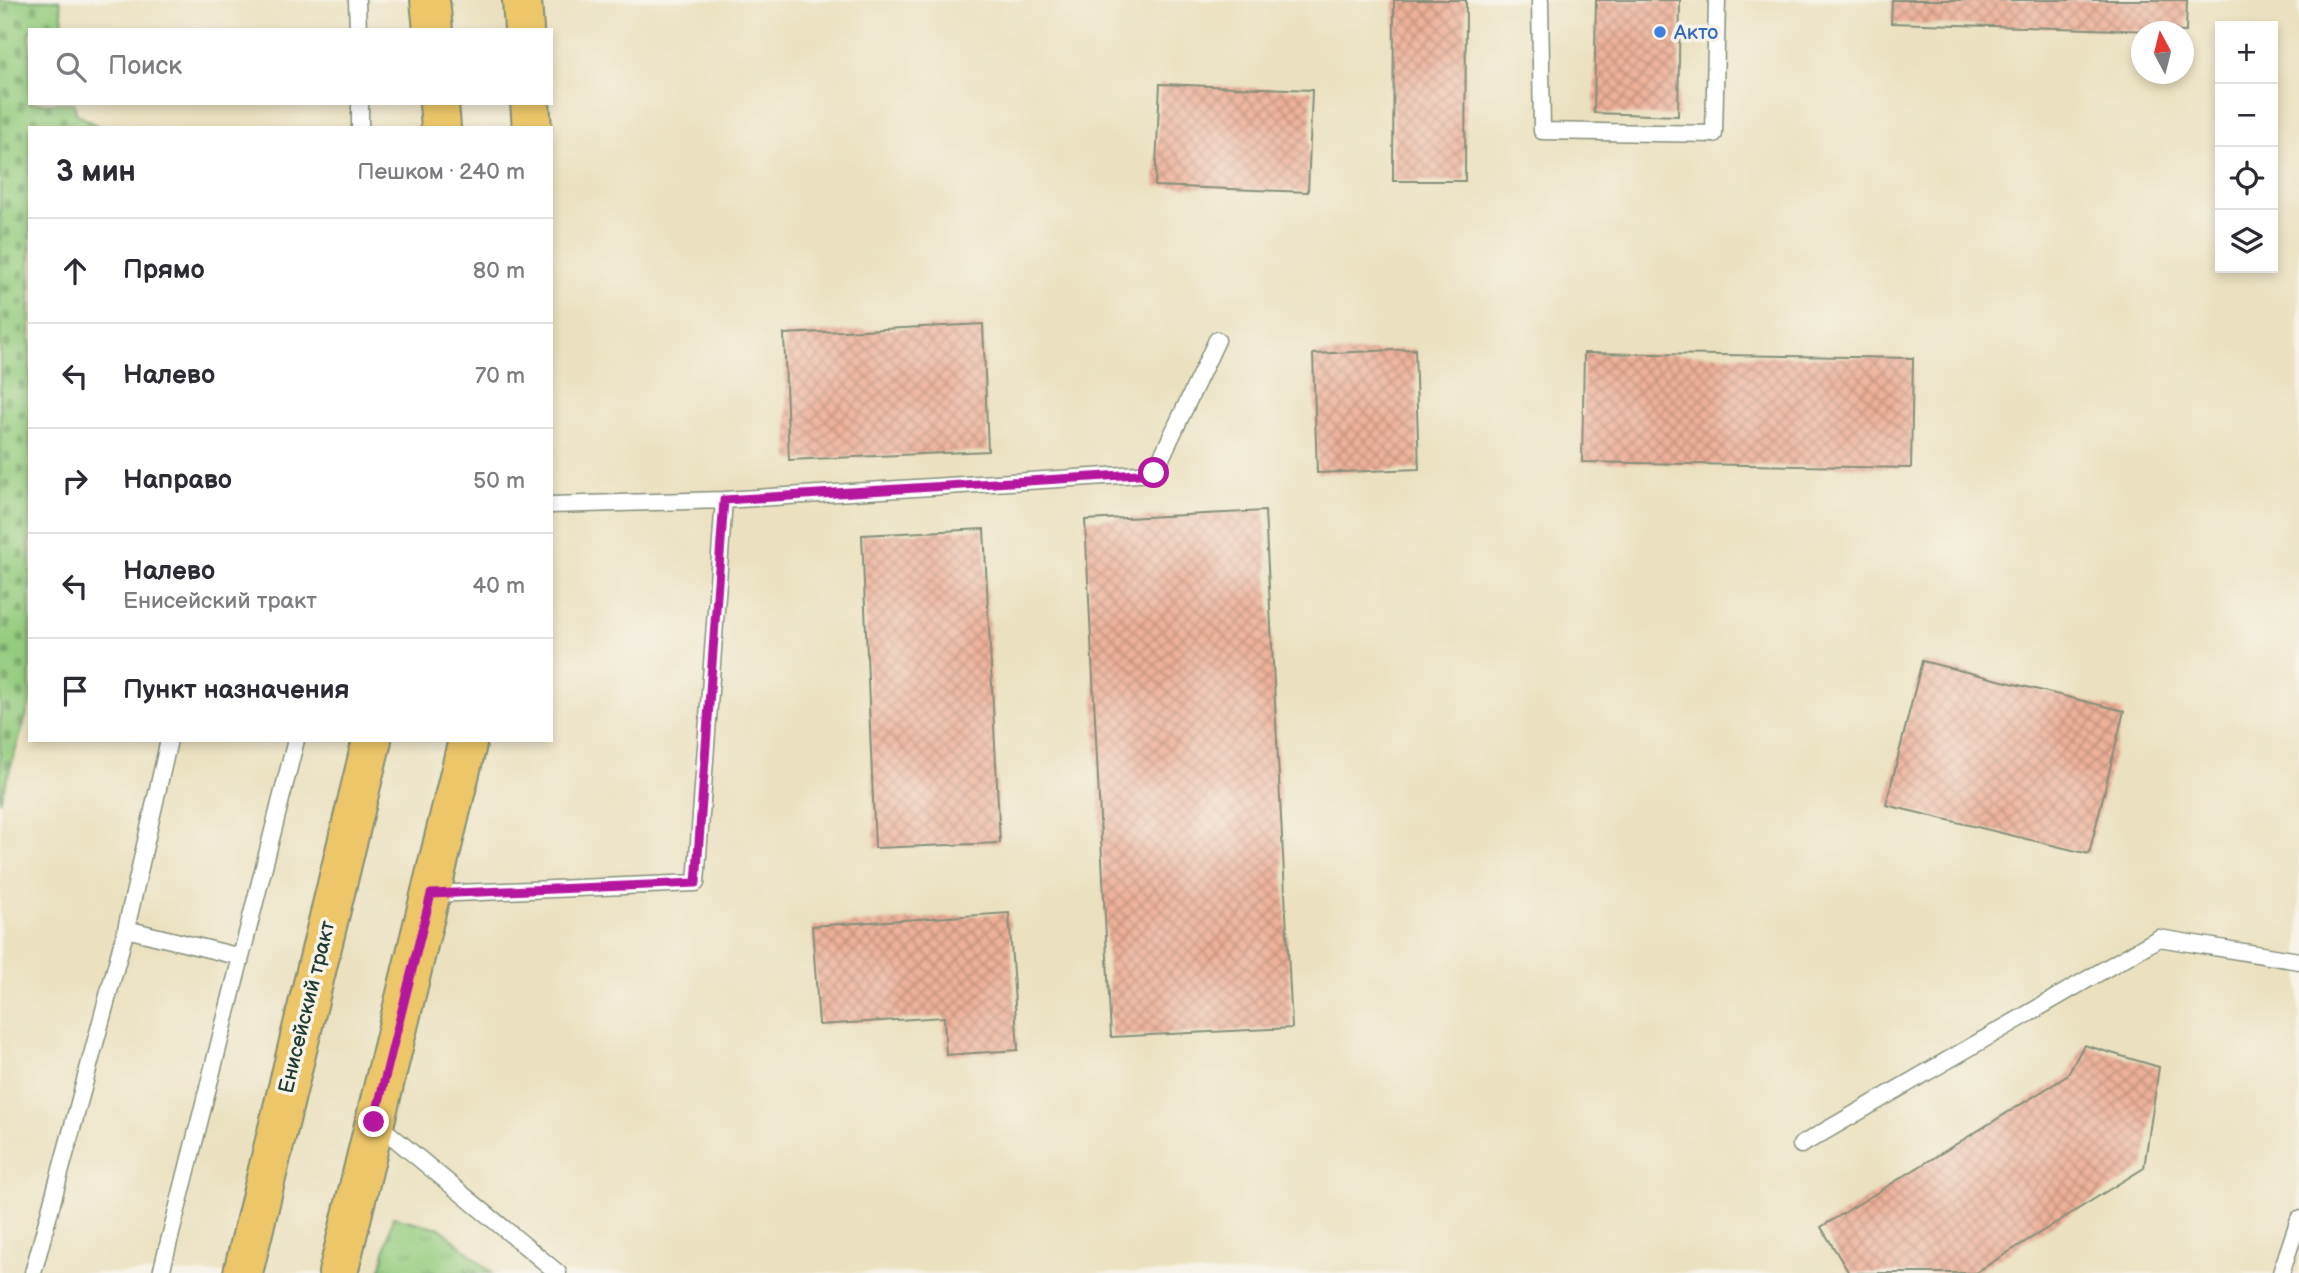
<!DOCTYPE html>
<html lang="ru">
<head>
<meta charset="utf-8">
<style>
	:root { --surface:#fff; --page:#f2f2f3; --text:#2b2b33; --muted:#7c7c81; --line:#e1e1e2 }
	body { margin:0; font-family:"Balsamiq Sans",sans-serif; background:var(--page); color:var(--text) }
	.controls { position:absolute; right:21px; top:21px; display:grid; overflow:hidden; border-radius:0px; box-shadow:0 4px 10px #0003 }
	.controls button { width:63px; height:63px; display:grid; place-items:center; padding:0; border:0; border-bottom:2px solid var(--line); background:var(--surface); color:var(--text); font:35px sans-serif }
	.compass { position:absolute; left:2131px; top:21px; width:63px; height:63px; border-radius:50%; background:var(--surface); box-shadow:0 4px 10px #0003; rotate:353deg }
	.stop { position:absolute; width:21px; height:21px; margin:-16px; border:5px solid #b5179e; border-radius:50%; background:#fff }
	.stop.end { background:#b5179e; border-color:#fff; box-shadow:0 2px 7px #0008 }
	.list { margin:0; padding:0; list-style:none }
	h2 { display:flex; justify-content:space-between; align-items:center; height:91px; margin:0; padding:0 28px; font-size:30px }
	h2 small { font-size:23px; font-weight:400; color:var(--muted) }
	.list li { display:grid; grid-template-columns:46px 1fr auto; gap:21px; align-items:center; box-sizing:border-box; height:105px; padding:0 28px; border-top:2px solid var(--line) }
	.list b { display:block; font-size:26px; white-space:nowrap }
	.list p { margin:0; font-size:23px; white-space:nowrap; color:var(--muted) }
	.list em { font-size:23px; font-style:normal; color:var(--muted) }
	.icon { flex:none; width:38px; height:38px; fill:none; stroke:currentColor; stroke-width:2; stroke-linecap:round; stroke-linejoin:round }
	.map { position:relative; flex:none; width:2299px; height:1273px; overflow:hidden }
	.search { position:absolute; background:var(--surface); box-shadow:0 4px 10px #0003; left:28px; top:28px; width:525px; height:77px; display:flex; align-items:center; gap:18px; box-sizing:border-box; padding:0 24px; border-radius:0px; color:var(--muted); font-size:26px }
	.panel { position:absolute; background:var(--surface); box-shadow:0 4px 10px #0003; left:28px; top:126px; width:525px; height:616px; border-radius:0px }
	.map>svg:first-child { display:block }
	.grass { fill:url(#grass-tufts); stroke:#5a845a; stroke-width:2 }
	.cemetery { fill:url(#cemetery-stones); stroke:#5a845a; stroke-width:2 }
	.building { fill:url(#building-cross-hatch) }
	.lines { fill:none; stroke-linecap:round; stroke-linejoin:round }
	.lane-casing { stroke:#858f7a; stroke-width:19 }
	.primary-casing { stroke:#858f7a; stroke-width:42 }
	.lane { stroke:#fff; stroke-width:16 }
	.primary { stroke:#ecc669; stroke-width:38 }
	.route { stroke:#b5179e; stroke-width:9 }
	.shop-dot { fill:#3f7fe0; stroke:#f7f3e8; stroke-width:2.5 }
	.labels { text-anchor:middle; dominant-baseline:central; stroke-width:7; stroke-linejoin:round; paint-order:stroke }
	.shop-label { font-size:21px; fill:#366cbe; stroke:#f7f3e8; text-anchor:start }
	.street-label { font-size:21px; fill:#1f3d34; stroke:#f7f3e8 }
</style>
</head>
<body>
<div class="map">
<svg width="2299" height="1273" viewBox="0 0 2299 1273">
	<defs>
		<pattern id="grass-tufts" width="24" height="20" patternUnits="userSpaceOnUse" patternTransform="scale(1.75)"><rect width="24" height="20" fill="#94cc7f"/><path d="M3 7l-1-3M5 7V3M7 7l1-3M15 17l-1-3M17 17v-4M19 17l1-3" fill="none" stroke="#78a769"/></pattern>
		<pattern id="cemetery-stones" width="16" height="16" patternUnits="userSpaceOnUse" patternTransform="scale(1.75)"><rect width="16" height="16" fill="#94cc7f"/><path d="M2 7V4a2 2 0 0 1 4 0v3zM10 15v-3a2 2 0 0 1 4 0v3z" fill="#78a769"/></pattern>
		<pattern id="building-cross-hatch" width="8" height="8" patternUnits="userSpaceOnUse" patternTransform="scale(1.75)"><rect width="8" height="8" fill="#eeb099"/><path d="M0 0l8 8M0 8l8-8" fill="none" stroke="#c0907e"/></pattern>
	</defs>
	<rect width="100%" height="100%" fill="#f7f3e8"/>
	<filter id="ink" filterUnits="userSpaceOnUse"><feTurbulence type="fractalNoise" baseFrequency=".0143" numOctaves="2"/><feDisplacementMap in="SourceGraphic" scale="14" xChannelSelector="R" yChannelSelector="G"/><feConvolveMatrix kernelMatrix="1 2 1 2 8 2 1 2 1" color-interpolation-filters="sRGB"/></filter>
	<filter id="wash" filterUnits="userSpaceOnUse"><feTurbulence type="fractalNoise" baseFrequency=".00686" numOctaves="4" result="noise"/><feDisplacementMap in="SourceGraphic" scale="28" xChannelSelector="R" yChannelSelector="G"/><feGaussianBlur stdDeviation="1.57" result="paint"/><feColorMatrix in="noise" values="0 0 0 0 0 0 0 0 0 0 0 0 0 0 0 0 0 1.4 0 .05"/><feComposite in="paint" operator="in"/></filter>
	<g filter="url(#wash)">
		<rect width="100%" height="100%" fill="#ebe1c0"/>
		<!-- grass -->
		<path class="grass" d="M 393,1217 L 440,1228 L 492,1273 L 380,1273 Z"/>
		<!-- cemetery -->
		<path class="cemetery" d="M 0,0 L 60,0 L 64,30 L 30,30 L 30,103 L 74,103 L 76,113 L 101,128 L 30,128 L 30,704 L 0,801 Z"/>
		<g id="blocks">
			<!-- building -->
			<path class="building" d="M 1394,0 L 1466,0 L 1465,181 L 1393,181 Z
				M 1596,0 L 1680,0 L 1678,116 L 1594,113 Z
				M 1892,0 L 2187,0 L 2186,32 L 1891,23 Z
				M 1160,84 L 1312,90 L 1308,192 L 1155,186 Z
				M 983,324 L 988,451 L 789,460 L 784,334 Z
				M 1415,349 L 1419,469 L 1317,473 L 1313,354 Z
				M 1584,353 L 1913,358 L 1911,468 L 1582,462 Z
				M 1265,511 L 1292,1028 L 1111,1037 L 1085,520 Z
				M 984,529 L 1000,843 L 875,848 L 862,535 Z
				M 1922,661 L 2124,711 L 2089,854 L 1886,805 Z
				M 1009,913 L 1018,1050 L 946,1055 L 944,1017 L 819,1025 L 812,926 Z
				M 2084,1045 L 2159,1067 L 2144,1168 L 1975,1273 L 1849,1273 L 1821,1227 L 2067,1076 Z"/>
		</g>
	</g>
	<g filter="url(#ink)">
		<use href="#blocks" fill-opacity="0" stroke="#858f7a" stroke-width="2"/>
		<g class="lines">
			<defs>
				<path id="lane" d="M 357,0 L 358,30
					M 1540,0 L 1542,131 L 1714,134 L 1717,0
					M 360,128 L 360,103
					M 724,500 L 1154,473 L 1217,340
					M 431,894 L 696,883 L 724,500 L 551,505
					M 126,929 L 241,957
					M 376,1123 L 558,1273
					M 1801,1145 L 2159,938 L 2299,961
					M 33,1273 L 126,929 L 169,740
					M 161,1273 L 296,740
					M 2281,1273 L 2299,1219"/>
				<path id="primary" d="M 430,0 L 433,30
					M 522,0 L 524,30
					M 439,103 L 441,128
					M 530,103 L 532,128
					M 243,1273 L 372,740
					M 338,1273 L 468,740"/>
			</defs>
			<!-- lane casing -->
			<use href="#lane" class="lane-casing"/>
			<!-- primary casing -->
			<use href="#primary" class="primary-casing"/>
			<!-- lane -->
			<use href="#lane" class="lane"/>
			<!-- primary -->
			<use href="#primary" class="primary"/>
		</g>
	</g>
	<g class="lines" filter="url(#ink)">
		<!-- route -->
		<path class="route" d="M 374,1122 L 431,894 L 696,883 L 724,500 L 1154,473"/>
	</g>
	<!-- markers -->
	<circle class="shop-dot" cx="1660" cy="32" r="7"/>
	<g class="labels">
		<!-- shop labels -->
		<g class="shop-label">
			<text x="1674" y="32">Акто</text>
		</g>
		<!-- street labels -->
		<g class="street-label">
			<text transform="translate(307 1007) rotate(-76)">Енисейский тракт</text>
		</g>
	</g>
</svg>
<div class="controls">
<button>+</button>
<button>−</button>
<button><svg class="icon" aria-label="locate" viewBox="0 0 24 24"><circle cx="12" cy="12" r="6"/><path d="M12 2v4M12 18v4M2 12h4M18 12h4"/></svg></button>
<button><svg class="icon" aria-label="layers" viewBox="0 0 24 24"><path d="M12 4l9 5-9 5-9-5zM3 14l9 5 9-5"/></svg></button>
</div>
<svg class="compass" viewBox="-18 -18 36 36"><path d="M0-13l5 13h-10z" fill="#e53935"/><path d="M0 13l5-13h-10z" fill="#7c7c81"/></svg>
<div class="stop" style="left:1154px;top:473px"></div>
<div class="stop end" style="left:374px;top:1122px"></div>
<div class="search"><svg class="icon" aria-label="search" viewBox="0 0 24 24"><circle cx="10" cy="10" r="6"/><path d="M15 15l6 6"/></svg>Поиск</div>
<section class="panel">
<h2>3 мин<small>Пешком · 240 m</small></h2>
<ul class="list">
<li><svg class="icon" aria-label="ahead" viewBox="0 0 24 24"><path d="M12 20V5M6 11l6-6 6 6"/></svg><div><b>Прямо</b></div><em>80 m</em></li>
<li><svg class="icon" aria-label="left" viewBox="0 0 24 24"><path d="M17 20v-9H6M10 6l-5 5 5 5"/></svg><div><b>Налево</b></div><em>70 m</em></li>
<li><svg class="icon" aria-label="right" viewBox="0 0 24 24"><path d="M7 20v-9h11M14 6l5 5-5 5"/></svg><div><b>Направо</b></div><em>50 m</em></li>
<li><svg class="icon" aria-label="left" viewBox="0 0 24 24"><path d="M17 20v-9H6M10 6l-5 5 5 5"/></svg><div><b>Налево</b><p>Енисейский тракт</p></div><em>40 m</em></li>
<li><svg class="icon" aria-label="arrive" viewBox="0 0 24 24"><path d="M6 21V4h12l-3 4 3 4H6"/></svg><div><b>Пункт назначения</b></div></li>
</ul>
</section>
</div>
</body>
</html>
